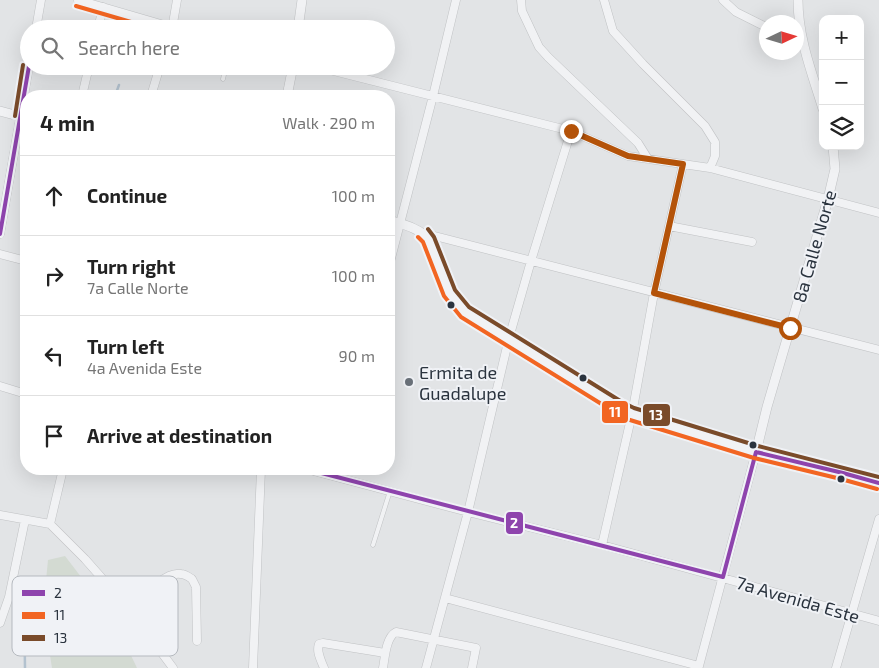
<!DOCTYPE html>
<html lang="en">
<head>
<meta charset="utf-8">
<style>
	:root { --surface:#fff; --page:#f6f6f6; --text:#222; --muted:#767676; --line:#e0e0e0 }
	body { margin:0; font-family:"Exo 2",sans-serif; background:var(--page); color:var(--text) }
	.controls { position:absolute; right:15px; top:15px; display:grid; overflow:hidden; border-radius:10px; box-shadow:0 5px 20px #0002 }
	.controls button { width:45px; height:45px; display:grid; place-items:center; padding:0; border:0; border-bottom:1px solid var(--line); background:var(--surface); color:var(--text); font:25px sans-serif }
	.compass { position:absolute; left:759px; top:15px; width:45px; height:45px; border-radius:50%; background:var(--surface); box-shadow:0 5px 20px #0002; rotate:86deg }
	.stop { position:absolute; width:15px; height:15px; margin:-11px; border:4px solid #b45309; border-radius:50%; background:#fff }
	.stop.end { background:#b45309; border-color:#fff; box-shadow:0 1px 5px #0008 }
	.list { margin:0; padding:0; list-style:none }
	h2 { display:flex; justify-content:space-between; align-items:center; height:65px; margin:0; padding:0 20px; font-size:21px }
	h2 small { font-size:16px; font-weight:400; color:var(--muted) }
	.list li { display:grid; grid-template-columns:32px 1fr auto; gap:15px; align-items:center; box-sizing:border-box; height:80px; padding:0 20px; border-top:1px solid var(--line) }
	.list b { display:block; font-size:19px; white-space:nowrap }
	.list p { margin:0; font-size:16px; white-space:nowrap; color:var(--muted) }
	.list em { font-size:16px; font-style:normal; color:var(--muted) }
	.icon { flex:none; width:28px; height:28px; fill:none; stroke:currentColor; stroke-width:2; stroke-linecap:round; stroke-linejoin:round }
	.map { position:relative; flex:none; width:879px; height:668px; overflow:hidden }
	.search { position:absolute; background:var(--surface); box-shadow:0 5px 20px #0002; left:20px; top:20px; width:375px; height:55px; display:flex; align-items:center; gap:12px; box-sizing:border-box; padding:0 18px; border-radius:28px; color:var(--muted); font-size:19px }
	.panel { position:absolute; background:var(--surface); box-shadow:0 5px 20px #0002; left:20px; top:90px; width:375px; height:385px; border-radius:20px }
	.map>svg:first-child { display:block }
	.green { fill:#d3dad2 }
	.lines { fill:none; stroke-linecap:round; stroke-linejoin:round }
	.stream { stroke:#b3c2cf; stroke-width:2.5 }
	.service-casing { stroke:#c0c2c4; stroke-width:5 }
	.minor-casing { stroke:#c0c2c4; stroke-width:9 }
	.tertiary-casing { stroke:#c0c2c4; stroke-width:10 }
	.service { stroke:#f1f2f4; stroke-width:4 }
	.minor { stroke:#f1f2f4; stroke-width:8 }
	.tertiary { stroke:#f1f2f4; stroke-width:9 }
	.bus-1-casing { stroke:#f0f2f6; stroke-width:8 }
	.bus-2-casing { stroke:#f0f2f6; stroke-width:8 }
	.bus-3-casing { stroke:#f0f2f6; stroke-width:8 }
	.bus-1 { stroke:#8e44ad; stroke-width:4 }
	.bus-2 { stroke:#f26522; stroke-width:4 }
	.bus-3 { stroke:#7a4b2a; stroke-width:4 }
	.route { stroke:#b45309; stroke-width:6 }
	.bus-dot { fill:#2a333e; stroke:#f0f2f6; stroke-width:2 }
	.poi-dot { fill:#6a7179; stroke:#f0f2f6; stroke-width:2 }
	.labels { text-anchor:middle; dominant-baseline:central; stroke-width:4; stroke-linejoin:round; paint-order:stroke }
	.street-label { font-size:18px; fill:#2a333e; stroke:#f0f2f6 }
	.poi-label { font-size:18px; fill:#2a333e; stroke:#f0f2f6; text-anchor:start }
	.key { fill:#f0f2f6; stroke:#b5b9bf; stroke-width:1 }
	.key-label { font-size:14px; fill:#2a333e }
	.line-badge { stroke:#f0f2f6; stroke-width:2 }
	.badge-label { font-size:14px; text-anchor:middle; font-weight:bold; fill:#fff }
</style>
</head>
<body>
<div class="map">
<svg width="879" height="668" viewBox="0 0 879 668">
	<rect width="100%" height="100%" fill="#e2e4e6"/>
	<!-- green -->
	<path class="green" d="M 65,556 L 114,620 L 137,668 L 52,668 L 43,611 L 48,560 Z"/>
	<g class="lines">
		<!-- stream -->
		<path class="stream" d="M 115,96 L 119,85
			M 24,598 L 25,668"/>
		<defs>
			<path id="service" d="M 223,79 L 226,66
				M 373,545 L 390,491"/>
			<path id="minor" d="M 78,0 L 178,29
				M 521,0 L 522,11 L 539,47 L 548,57 L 638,143 L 648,159
				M 604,0 L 613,31 L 643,64 L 705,126 L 715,142 L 715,156 L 710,168
				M 723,0 L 736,12 L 766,27
				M 36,29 L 41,0
				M 98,29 L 103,7
				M 172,29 L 177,0
				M 314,66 L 571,131 L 628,156 L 710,168 L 879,213
				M 82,96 L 89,66
				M 151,96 L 160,66
				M 669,226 L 752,242
				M 423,233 L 879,350
				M 0,234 L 29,66
				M 0,254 L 26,261
				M 389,266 L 433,96 L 456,0
				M 0,386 L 26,394
				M 306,469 L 468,512 L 602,545 L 879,621
				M 0,515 L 50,524 L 85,559 L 130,610 L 173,668
				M 50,524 L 63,469
				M 602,545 L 632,414 L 654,293 L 683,164
				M 445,598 L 699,666 L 756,452
				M 130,610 C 141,599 164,571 181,574 C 185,574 189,577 192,579 L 196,587 L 197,641
				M 0,623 L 9,597 L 25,520
				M 253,668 L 261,469
				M 324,668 C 321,660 316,652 319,644 L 323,643 L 385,653
				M 383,668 C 385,657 386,637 396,632 L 476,648 L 472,668
				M 426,668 L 468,512 L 509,338 L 531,261 L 571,131
				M 836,668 L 879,519"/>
			<path id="tertiary" d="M 798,0 C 798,38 812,73 823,109
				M 298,29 L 302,0
				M 287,96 L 293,66
				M 0,111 L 26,118
				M 389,220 C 401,224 420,228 428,239 L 450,293 L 465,312 L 619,408 L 632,414 L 756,452 L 843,473 L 879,483
				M 756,452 L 767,407 L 828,199 L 835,169 L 833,146"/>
		</defs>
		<!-- service casing -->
		<use href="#service" class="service-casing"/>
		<!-- minor casing -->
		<use href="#minor" class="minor-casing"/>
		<!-- tertiary casing -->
		<use href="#tertiary" class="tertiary-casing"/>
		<!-- service -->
		<use href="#service" class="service"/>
		<!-- minor -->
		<use href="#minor" class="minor"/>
		<!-- tertiary -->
		<use href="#tertiary" class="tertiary"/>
		<defs>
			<path id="bus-1" d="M 0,234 L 29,66
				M 756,452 L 843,473 L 879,483
				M 306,469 L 723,577
				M 723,577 L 756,452"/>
			<path id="bus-2" d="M 76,6 L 155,29
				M 418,237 L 423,242 L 444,296 L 461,317 L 616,413 L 630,420 L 754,458 L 841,479 L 877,489"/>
			<path id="bus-3" d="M 15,116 L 23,65
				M 428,229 L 434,237 L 455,290 L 469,307 L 622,402 L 634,408 L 758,446 L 879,477"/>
		</defs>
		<!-- bus-1 casing -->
		<use href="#bus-1" class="bus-1-casing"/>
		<!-- bus-2 casing -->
		<use href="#bus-2" class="bus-2-casing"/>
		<!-- bus-3 casing -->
		<use href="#bus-3" class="bus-3-casing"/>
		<!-- bus-1 -->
		<use href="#bus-1" class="bus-1"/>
		<!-- bus-2 -->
		<use href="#bus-2" class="bus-2"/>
		<!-- bus-3 -->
		<use href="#bus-3" class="bus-3"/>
	</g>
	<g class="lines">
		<!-- route -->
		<path class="route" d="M 571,131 L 628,156 L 683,164 L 654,293 L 790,328"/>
	</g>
	<!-- markers -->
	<g class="bus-dot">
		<circle cx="451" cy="305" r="4.5"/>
		<circle cx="583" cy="378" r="4.5"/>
		<circle cx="753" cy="445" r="4.5"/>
		<circle cx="841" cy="479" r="4.5"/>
	</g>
	<circle class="poi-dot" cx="409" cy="382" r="5"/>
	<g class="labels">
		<!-- street labels -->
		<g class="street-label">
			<text transform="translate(814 246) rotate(-74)">8a Calle Norte</text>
			<text transform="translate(798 599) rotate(16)">7a Avenida Este</text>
		</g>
		<!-- poi labels -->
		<g class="poi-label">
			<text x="419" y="372">Ermita de<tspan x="419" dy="21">Guadalupe</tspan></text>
		</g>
	</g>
	<!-- legend -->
	<rect x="12" y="576" width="166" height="80" rx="8" class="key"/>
	<rect x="22" y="590" width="23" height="6" fill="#8e44ad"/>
	<rect x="22" y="612" width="23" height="7" fill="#f26522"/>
	<rect x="22" y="635" width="23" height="6" fill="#7a4b2a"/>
	<g class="key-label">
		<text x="54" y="598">2</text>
		<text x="54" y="620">11</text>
		<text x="54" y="643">13</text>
	</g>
	<g class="line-badge">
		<rect x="601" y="400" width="28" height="24" rx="5" fill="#f26522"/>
		<rect x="642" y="403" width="29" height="24" rx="5" fill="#7a4b2a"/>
		<rect x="505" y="511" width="19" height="24" rx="5" fill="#8e44ad"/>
	</g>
	<g class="badge-label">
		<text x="615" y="417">11</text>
		<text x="656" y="420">13</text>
		<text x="514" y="528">2</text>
	</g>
</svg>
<div class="controls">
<button>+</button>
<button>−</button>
<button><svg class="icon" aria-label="layers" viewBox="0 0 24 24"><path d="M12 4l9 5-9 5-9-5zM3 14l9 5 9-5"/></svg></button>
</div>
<svg class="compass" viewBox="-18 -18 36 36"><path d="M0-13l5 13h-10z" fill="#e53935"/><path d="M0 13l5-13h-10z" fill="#767676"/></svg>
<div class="stop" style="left:790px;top:328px"></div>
<div class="stop end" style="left:571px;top:131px"></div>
<div class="search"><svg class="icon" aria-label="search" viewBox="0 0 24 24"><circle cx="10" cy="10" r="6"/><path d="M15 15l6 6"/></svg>Search here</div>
<section class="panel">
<h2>4 min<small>Walk · 290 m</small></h2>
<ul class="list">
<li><svg class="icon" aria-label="ahead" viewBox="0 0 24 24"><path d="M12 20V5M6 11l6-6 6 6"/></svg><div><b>Continue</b></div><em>100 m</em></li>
<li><svg class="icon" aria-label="right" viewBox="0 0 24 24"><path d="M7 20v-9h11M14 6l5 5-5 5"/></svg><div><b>Turn right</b><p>7a Calle Norte</p></div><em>100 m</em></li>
<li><svg class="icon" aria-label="left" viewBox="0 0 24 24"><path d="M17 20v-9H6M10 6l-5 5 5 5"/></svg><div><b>Turn left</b><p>4a Avenida Este</p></div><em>90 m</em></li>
<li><svg class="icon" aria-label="arrive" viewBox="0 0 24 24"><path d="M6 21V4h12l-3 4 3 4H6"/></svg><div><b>Arrive at destination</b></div></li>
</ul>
</section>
</div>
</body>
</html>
